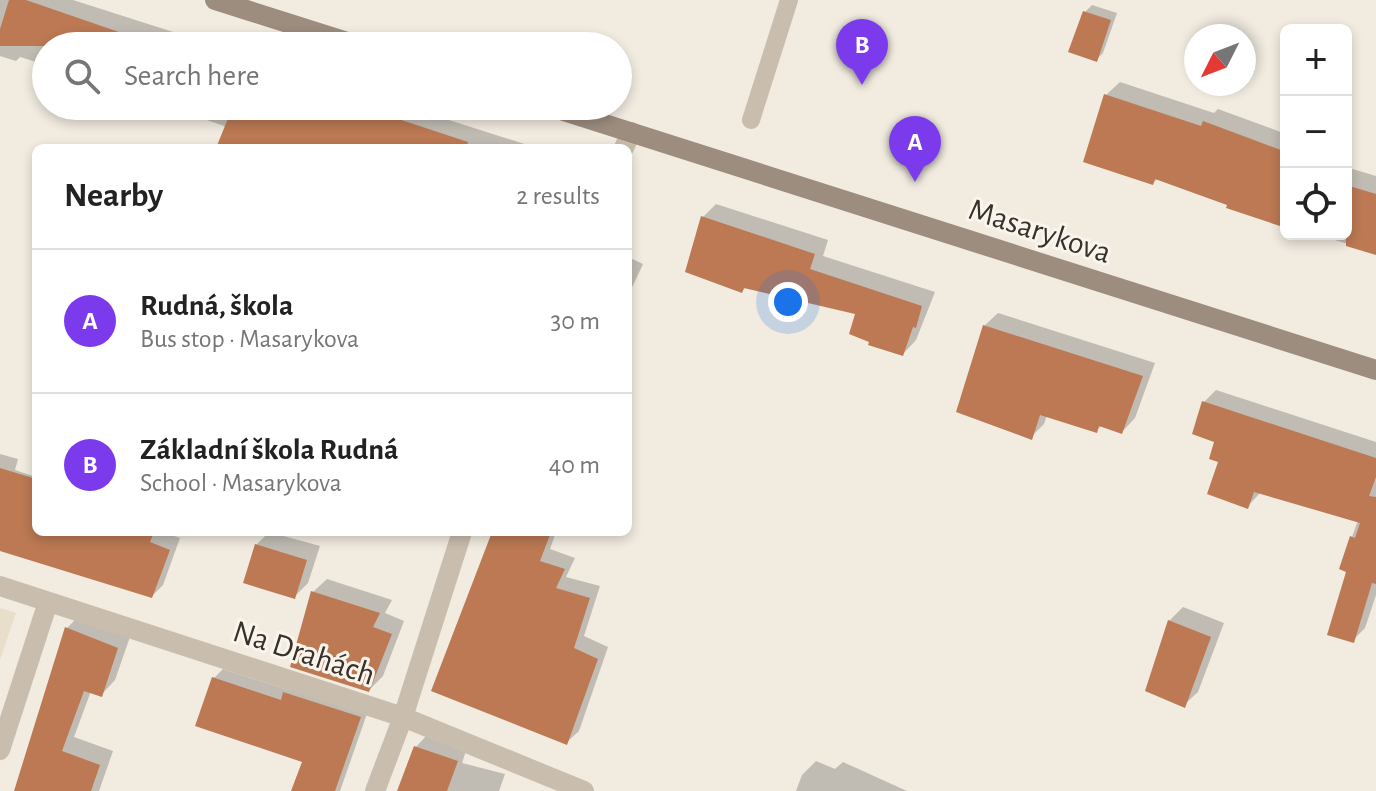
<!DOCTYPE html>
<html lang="en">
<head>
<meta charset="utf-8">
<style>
	:root { --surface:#fff; --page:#f2f2f2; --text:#222; --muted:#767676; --line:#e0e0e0; --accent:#7c3aed }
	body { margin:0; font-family:"Alegreya Sans",sans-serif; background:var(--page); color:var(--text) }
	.controls { position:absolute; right:24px; top:24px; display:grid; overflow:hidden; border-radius:12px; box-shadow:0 4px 12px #0003 }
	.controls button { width:72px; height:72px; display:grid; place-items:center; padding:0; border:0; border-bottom:2px solid var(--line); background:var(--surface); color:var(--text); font:40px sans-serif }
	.compass { position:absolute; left:1184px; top:24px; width:72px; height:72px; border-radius:50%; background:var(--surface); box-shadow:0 4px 12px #0003; rotate:228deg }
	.you { position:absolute; left:788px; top:302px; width:28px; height:28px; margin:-20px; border:6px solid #fff; border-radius:50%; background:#1a73e8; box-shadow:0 0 0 12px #1a73e833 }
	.badge { display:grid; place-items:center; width:52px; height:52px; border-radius:50%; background:var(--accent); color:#fff; font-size:26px; font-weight:700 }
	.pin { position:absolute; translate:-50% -66px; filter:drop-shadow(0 2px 4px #0008) }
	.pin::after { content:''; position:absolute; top:42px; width:28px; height:24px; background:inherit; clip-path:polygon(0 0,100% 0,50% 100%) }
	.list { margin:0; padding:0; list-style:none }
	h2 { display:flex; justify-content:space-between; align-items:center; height:104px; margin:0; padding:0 32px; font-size:34px }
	h2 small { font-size:26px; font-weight:400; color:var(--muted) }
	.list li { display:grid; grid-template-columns:52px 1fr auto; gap:24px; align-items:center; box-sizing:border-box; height:144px; padding:0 32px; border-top:2px solid var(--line) }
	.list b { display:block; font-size:30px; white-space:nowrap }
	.list p { margin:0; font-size:26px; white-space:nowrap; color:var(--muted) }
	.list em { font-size:26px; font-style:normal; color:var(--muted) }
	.icon { flex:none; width:44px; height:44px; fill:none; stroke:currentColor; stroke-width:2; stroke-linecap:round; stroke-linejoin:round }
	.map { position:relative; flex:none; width:1376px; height:791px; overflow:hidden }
	.search { position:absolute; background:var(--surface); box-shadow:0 4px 12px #0003; left:32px; top:32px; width:600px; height:88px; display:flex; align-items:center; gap:20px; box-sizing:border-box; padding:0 28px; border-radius:44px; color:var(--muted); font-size:30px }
	.panel { position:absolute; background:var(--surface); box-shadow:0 4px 12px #0003; left:32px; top:144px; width:600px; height:392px; border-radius:12px }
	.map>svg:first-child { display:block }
	.plaza { fill:#e8dec9 }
	.shadow { fill:#0003 }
	.building { fill:#bc7953 }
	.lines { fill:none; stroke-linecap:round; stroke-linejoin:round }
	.service { stroke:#c9bdad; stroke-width:18 }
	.minor { stroke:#c9bdad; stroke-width:20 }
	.secondary { stroke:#9c8d7e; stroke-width:20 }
	.labels { text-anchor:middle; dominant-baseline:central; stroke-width:6; stroke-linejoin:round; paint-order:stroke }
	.street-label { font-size:32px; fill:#38302b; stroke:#f9f5ed }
</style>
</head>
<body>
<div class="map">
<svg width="1376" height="791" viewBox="0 0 1376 791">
	<rect width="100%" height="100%" fill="#f1ebe0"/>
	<!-- plaza -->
	<path class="plaza" d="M 0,608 L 16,613 L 0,660 Z"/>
	<!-- shadow -->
	<path class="shadow" d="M 0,0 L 73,0 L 217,46 L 46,46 L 46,65 L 20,57 L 16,61 L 0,56 Z
		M 1092,5 L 1117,13 L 1103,53 L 1096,60 L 1085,12 Z
		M 1120,82 L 1214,113 L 1218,109 L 1286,134 L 1286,224 L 1158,178 L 1153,183 L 1106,95 Z
		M 166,106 L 405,106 L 537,148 L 219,148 L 227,127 Z
		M 1346,167 L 1376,176 L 1376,253 L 1316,234 L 1346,234 Z
		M 716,204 L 828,240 L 823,256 L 935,292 L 916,340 L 903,354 L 858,312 L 747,286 L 742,291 L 703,217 Z
		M 628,257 L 643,264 L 628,296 Z
		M 998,313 L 1155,363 L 1135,418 L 1122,432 L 1102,425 L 1096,431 L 1047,415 L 1044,424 L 1031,437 L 984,326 Z
		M 1216,390 L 1376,442 L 1376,595 L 1365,628 L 1353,640 L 1348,570 L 1341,568 L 1358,520 L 1261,492 L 1248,506 L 1221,460 L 1204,402 Z
		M 0,454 L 18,459 L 15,470 L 36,477 L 36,532 L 163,532 L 180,538 L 163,585 L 152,596 L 0,548 Z
		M 269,532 L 320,546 L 308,583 L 294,597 L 256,545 Z
		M 494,532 L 556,532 L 550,549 L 575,558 L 566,577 L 600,586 L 584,636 L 608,647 L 579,731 L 567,742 Z
		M 327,579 L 392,600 L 385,613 L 404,621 L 383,676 L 369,690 L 313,592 Z
		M 1183,607 L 1224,623 L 1198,692 L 1184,705 L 1169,621 Z
		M 80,615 L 131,634 L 115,680 L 102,694 L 91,691 L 74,737 L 113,751 L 99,791 L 16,791 L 67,628 Z
		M 223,669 L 288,690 L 295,684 L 369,708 L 340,791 L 293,791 L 305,761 L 214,678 Z
		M 426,736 L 466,751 L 462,763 L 505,774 L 499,791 L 399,791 L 416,747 Z
		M 816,761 L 835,769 L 843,762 L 907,791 L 796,791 L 802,775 Z"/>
	<!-- building -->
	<path class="building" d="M 9,0 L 26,0 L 145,41 L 144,46 L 0,46 L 0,29 Z
		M 1083,11 L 1111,20 L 1097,62 L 1068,52 Z
		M 1104,94 L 1201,126 L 1203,121 L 1286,152 L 1286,228 L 1226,208 L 1227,205 L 1155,179 L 1153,185 L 1083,162 Z
		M 233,106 L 359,106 L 468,142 L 467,148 L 216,148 Z
		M 1346,185 L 1376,194 L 1376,255 L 1346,246 Z
		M 701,216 L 815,254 L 810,269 L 922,306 L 916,328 L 913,327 L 903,356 L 868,345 L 869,342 L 849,334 L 855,314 L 744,288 L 742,293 L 685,272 Z
		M 983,325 L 1143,376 L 1122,434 L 1099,426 L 1097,433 L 1040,415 L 1032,440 L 956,412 Z
		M 1202,401 L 1376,458 L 1376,477 L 1369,496 L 1376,497 L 1376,584 L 1372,583 L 1354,643 L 1327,635 L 1346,572 L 1339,569 L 1350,536 L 1355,538 L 1360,523 L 1254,492 L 1248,509 L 1207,494 L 1218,462 L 1209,459 L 1214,442 L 1192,434 Z
		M 0,468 L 36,479 L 36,532 L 154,532 L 150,542 L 170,550 L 152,598 L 0,551 Z
		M 492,532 L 551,532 L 540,561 L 565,569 L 556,588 L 590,598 L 574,648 L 598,659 L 567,745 L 431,691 Z
		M 255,544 L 307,560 L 295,599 L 243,583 Z
		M 311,591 L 380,613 L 373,627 L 392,634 L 369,692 L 290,667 Z
		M 1168,620 L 1211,637 L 1185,708 L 1145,691 Z
		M 65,627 L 118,648 L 102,697 L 84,691 L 62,751 L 100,765 L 91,791 L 14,791 Z
		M 212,677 L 281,700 L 283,692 L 361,717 L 335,791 L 291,791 L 302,762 L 195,726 Z
		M 414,746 L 458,761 L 447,791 L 397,791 Z"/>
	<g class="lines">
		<!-- service -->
		<path class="service" d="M 751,120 L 789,0"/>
		<!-- minor -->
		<path class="minor" d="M 624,148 L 631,132
			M 0,586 L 403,717 L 584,791
			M 0,750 L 48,602
			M 375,791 L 403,717 L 462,532"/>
		<!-- secondary -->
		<path class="secondary" d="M 215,0 L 360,46
			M 548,106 L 1376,370"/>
	</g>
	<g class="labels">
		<!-- street labels -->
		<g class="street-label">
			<text transform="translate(1040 231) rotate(18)">Masarykova</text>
			<text transform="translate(304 653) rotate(18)">Na Drahách</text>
		</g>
	</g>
</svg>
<div class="controls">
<button>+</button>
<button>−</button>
<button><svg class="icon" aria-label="locate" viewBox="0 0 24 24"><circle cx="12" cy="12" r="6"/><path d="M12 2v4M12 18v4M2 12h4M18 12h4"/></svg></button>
</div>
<svg class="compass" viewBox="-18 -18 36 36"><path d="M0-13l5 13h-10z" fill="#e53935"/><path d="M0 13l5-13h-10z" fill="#767676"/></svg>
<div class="you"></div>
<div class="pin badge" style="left:915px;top:182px">A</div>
<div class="pin badge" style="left:862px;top:85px">B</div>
<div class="search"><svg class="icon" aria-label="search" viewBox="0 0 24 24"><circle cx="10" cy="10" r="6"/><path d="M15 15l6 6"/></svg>Search here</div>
<section class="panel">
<h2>Nearby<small>2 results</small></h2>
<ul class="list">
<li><span class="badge">A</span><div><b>Rudná, škola</b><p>Bus stop · Masarykova</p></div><em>30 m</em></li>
<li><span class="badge">B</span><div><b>Základní škola Rudná</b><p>School · Masarykova</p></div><em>40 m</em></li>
</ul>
</section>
</div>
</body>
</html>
